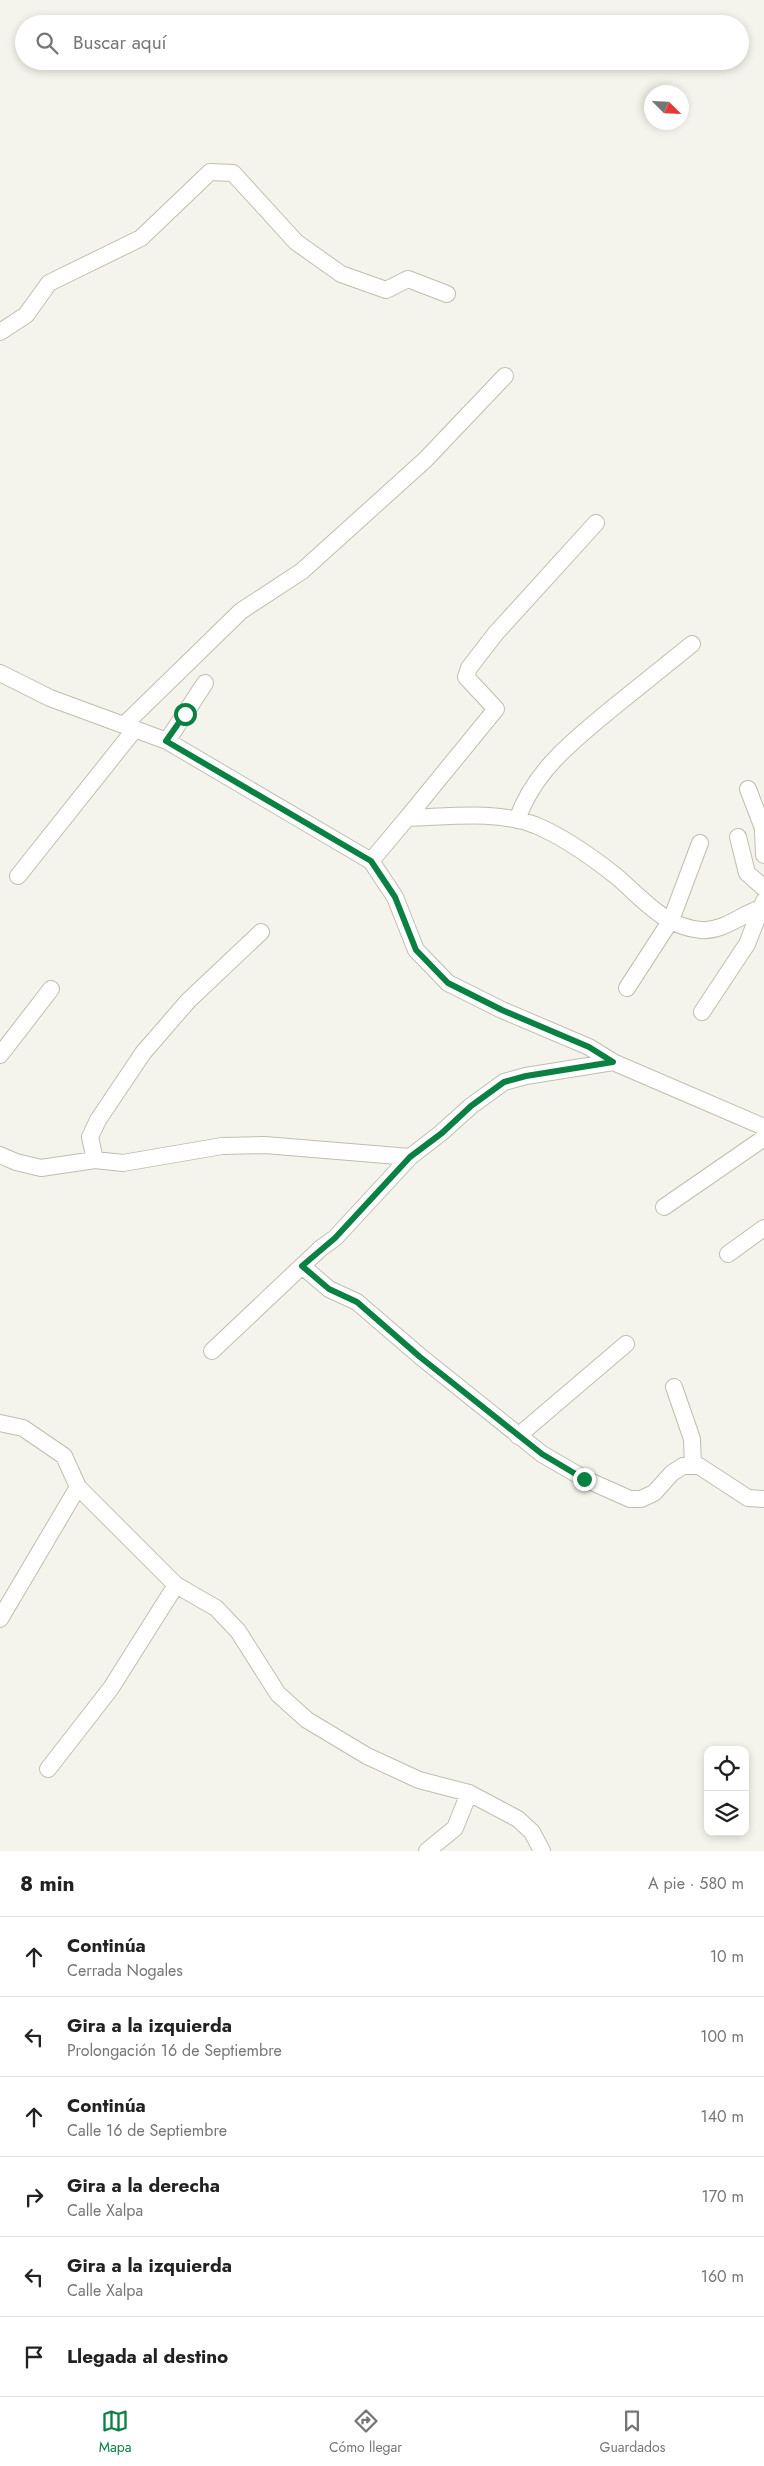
<!DOCTYPE html>
<html lang="es">
<head>
<meta charset="utf-8">
<style>
	:root { --surface:#fff; --page:#f2f2f2; --text:#222; --muted:#767676; --line:#e0e0e0; --accent:#0b8043 }
	body { margin:0; font-family:Jost,sans-serif; background:var(--page); color:var(--text) }
	.controls { position:absolute; right:15px; bottom:15px; display:grid; overflow:hidden; border-radius:10px; box-shadow:0 2px 8px #0003 }
	.controls button { width:45px; height:45px; display:grid; place-items:center; padding:0; border:0; border-bottom:1px solid var(--line); background:var(--surface); color:var(--text); font:25px sans-serif }
	.compass { position:absolute; left:644px; top:85px; width:45px; height:45px; border-radius:50%; background:var(--surface); box-shadow:0 2px 8px #0003; rotate:114deg }
	.stop { position:absolute; width:15px; height:15px; margin:-11px; border:4px solid #0b8043; border-radius:50%; background:#fff }
	.stop.end { background:#0b8043; border-color:#fff; box-shadow:0 1px 5px #0008 }
	.list { margin:0; padding:0; list-style:none }
	h2 { display:flex; justify-content:space-between; align-items:center; height:65px; margin:0; padding:0 20px; font-size:21px }
	h2 small { font-size:16px; font-weight:400; color:var(--muted) }
	.list li { display:grid; grid-template-columns:32px 1fr auto; gap:15px; align-items:center; box-sizing:border-box; height:80px; padding:0 20px; border-top:1px solid var(--line) }
	.list b { display:block; font-size:19px; white-space:nowrap }
	.list p { margin:0; font-size:16px; white-space:nowrap; color:var(--muted) }
	.list em { font-size:16px; font-style:normal; color:var(--muted) }
	.icon { flex:none; width:28px; height:28px; fill:none; stroke:currentColor; stroke-width:2; stroke-linecap:round; stroke-linejoin:round }
	.map { position:relative; flex:none; width:764px; height:1851px; overflow:hidden }
	.search { position:absolute; background:var(--surface); box-shadow:0 2px 8px #0003; left:15px; right:15px; top:15px; height:55px; display:flex; align-items:center; gap:12px; box-sizing:border-box; padding:0 18px; border-radius:28px; color:var(--muted); font-size:19px }
	.sheet { height:545px; background:var(--surface) }
	nav { display:flex; justify-content:space-around; align-items:center; box-sizing:border-box; height:70px; border-top:1px solid var(--line); background:var(--surface); font-size:14px; color:var(--muted) }
	nav a { display:grid; justify-items:center; gap:2px }
	nav .on { color:var(--accent) }
	.map>svg:first-child { display:block }
	.lines { fill:none; stroke-linecap:round; stroke-linejoin:round }
	.minor-casing { stroke:#c1bdae; stroke-width:18 }
	.minor { stroke:#fff; stroke-width:16 }
	.route { stroke:#0b8043; stroke-width:6 }
</style>
</head>
<body>
<div class="map">
<svg width="764" height="1851" viewBox="0 0 764 1851">
	<rect width="100%" height="100%" fill="#f5f4ec"/>
	<g class="lines">
		<defs>
			<path id="minor" d="M 0,332 L 26,315 L 49,283 L 141,238 L 210,172 L 233,173 L 296,242 L 341,274 L 386,290 L 408,279 L 447,294
				M 0,673 L 50,698 L 167,741 L 371,861 L 395,897 L 416,950 L 448,983 L 502,1010 L 589,1047 L 613,1062 L 764,1127
				M 124,725 L 241,611 L 302,571 L 425,460 L 505,376
				M 167,741 L 205,683
				M 748,789 L 764,831
				M 407,818 L 496,709 L 466,677 L 469,668 L 496,633 L 596,523
				M 517,820 C 534,770 575,739 615,706 C 640,686 666,665 692,644
				M 763,831 L 764,855
				M 738,837 L 747,873 L 764,888
				M 371,861 L 407,818 C 448,817 496,810 535,825 C 564,837 592,857 616,876 C 642,898 664,927 701,930 C 723,932 743,913 764,907
				M 18,876 L 135,729
				M 627,988 L 671,920 L 700,843
				M 702,1012 L 747,944 L 764,901
				M 0,1055 L 51,989
				M 0,1155 L 16,1162 L 41,1168 L 95,1160 L 123,1163 L 222,1146 L 265,1145 L 410,1157
				M 95,1160 L 90,1137 L 98,1120 L 143,1053 L 188,1001 L 261,932
				M 664,1207 L 764,1138
				M 728,1254 L 764,1228
				M 302,1266 L 329,1289 L 357,1302 L 421,1357 L 542,1454 L 585,1479 L 630,1499 L 641,1499 L 654,1493 L 672,1473 L 683,1466 L 699,1466 L 748,1498 L 764,1499
				M 212,1351 L 321,1248 L 335,1238 L 410,1157 L 441,1133 L 471,1106 L 504,1082 L 526,1076 L 613,1062
				M 674,1387 L 692,1439 L 693,1466
				M 0,1423 L 23,1428 L 64,1456 L 78,1487 L 176,1585 L 216,1608 L 238,1631 L 278,1694 L 307,1720 L 367,1756 L 419,1780 L 469,1793 L 518,1819 L 532,1832 L 542,1851
				M 518,1436 L 626,1344
				M 0,1619 L 78,1487
				M 48,1769 L 111,1688 L 176,1585
				M 427,1851 L 455,1828 L 469,1793"/>
		</defs>
		<!-- minor casing -->
		<use href="#minor" class="minor-casing"/>
		<!-- minor -->
		<use href="#minor" class="minor"/>
	</g>
	<g class="lines">
		<!-- route -->
		<path class="route" d="M 185,714 L 166,741 L 371,861 L 395,897 L 416,950 L 448,983 L 502,1010 L 589,1047 L 613,1062 L 526,1076 L 504,1082 L 471,1106 L 442,1133 L 410,1157 L 335,1238 L 302,1266 L 329,1289 L 357,1302 L 420,1357 L 542,1454 L 584,1479"/>
	</g>
</svg>
<div class="controls">
<button><svg class="icon" aria-label="locate" viewBox="0 0 24 24"><circle cx="12" cy="12" r="6"/><path d="M12 2v4M12 18v4M2 12h4M18 12h4"/></svg></button>
<button><svg class="icon" aria-label="layers" viewBox="0 0 24 24"><path d="M12 4l9 5-9 5-9-5zM3 14l9 5 9-5"/></svg></button>
</div>
<svg class="compass" viewBox="-18 -18 36 36"><path d="M0-13l5 13h-10z" fill="#e53935"/><path d="M0 13l5-13h-10z" fill="#767676"/></svg>
<div class="stop" style="left:185px;top:714px"></div>
<div class="stop end" style="left:584px;top:1479px"></div>
<div class="search"><svg class="icon" aria-label="search" viewBox="0 0 24 24"><circle cx="10" cy="10" r="6"/><path d="M15 15l6 6"/></svg>Buscar aquí</div>
</div>
<section class="sheet">
<h2>8 min<small>A pie · 580 m</small></h2>
<ul class="list">
<li><svg class="icon" aria-label="ahead" viewBox="0 0 24 24"><path d="M12 20V5M6 11l6-6 6 6"/></svg><div><b>Continúa</b><p>Cerrada Nogales</p></div><em>10 m</em></li>
<li><svg class="icon" aria-label="left" viewBox="0 0 24 24"><path d="M17 20v-9H6M10 6l-5 5 5 5"/></svg><div><b>Gira a la izquierda</b><p>Prolongación 16 de Septiembre</p></div><em>100 m</em></li>
<li><svg class="icon" aria-label="ahead" viewBox="0 0 24 24"><path d="M12 20V5M6 11l6-6 6 6"/></svg><div><b>Continúa</b><p>Calle 16 de Septiembre</p></div><em>140 m</em></li>
<li><svg class="icon" aria-label="right" viewBox="0 0 24 24"><path d="M7 20v-9h11M14 6l5 5-5 5"/></svg><div><b>Gira a la derecha</b><p>Calle Xalpa</p></div><em>170 m</em></li>
<li><svg class="icon" aria-label="left" viewBox="0 0 24 24"><path d="M17 20v-9H6M10 6l-5 5 5 5"/></svg><div><b>Gira a la izquierda</b><p>Calle Xalpa</p></div><em>160 m</em></li>
<li><svg class="icon" aria-label="arrive" viewBox="0 0 24 24"><path d="M6 21V4h12l-3 4 3 4H6"/></svg><div><b>Llegada al destino</b></div></li>
</ul>
</section>
<nav>
<a class="on"><svg class="icon" aria-label="map" viewBox="0 0 24 24"><path d="M3 6l6-2 6 2 6-2v14l-6 2-6-2-6 2zM9 4v14M15 6v14"/></svg>Mapa</a>
<a><svg class="icon" aria-label="directions" viewBox="0 0 24 24"><path d="M12 3l9 9-9 9-9-9zM9 14v-3h6M13 9l2 2-2 2"/></svg>Cómo llegar</a>
<a><svg class="icon" aria-label="saved" viewBox="0 0 24 24"><path d="M7 4h10v16l-5-4-5 4z"/></svg>Guardados</a>
</nav>
</body>
</html>
